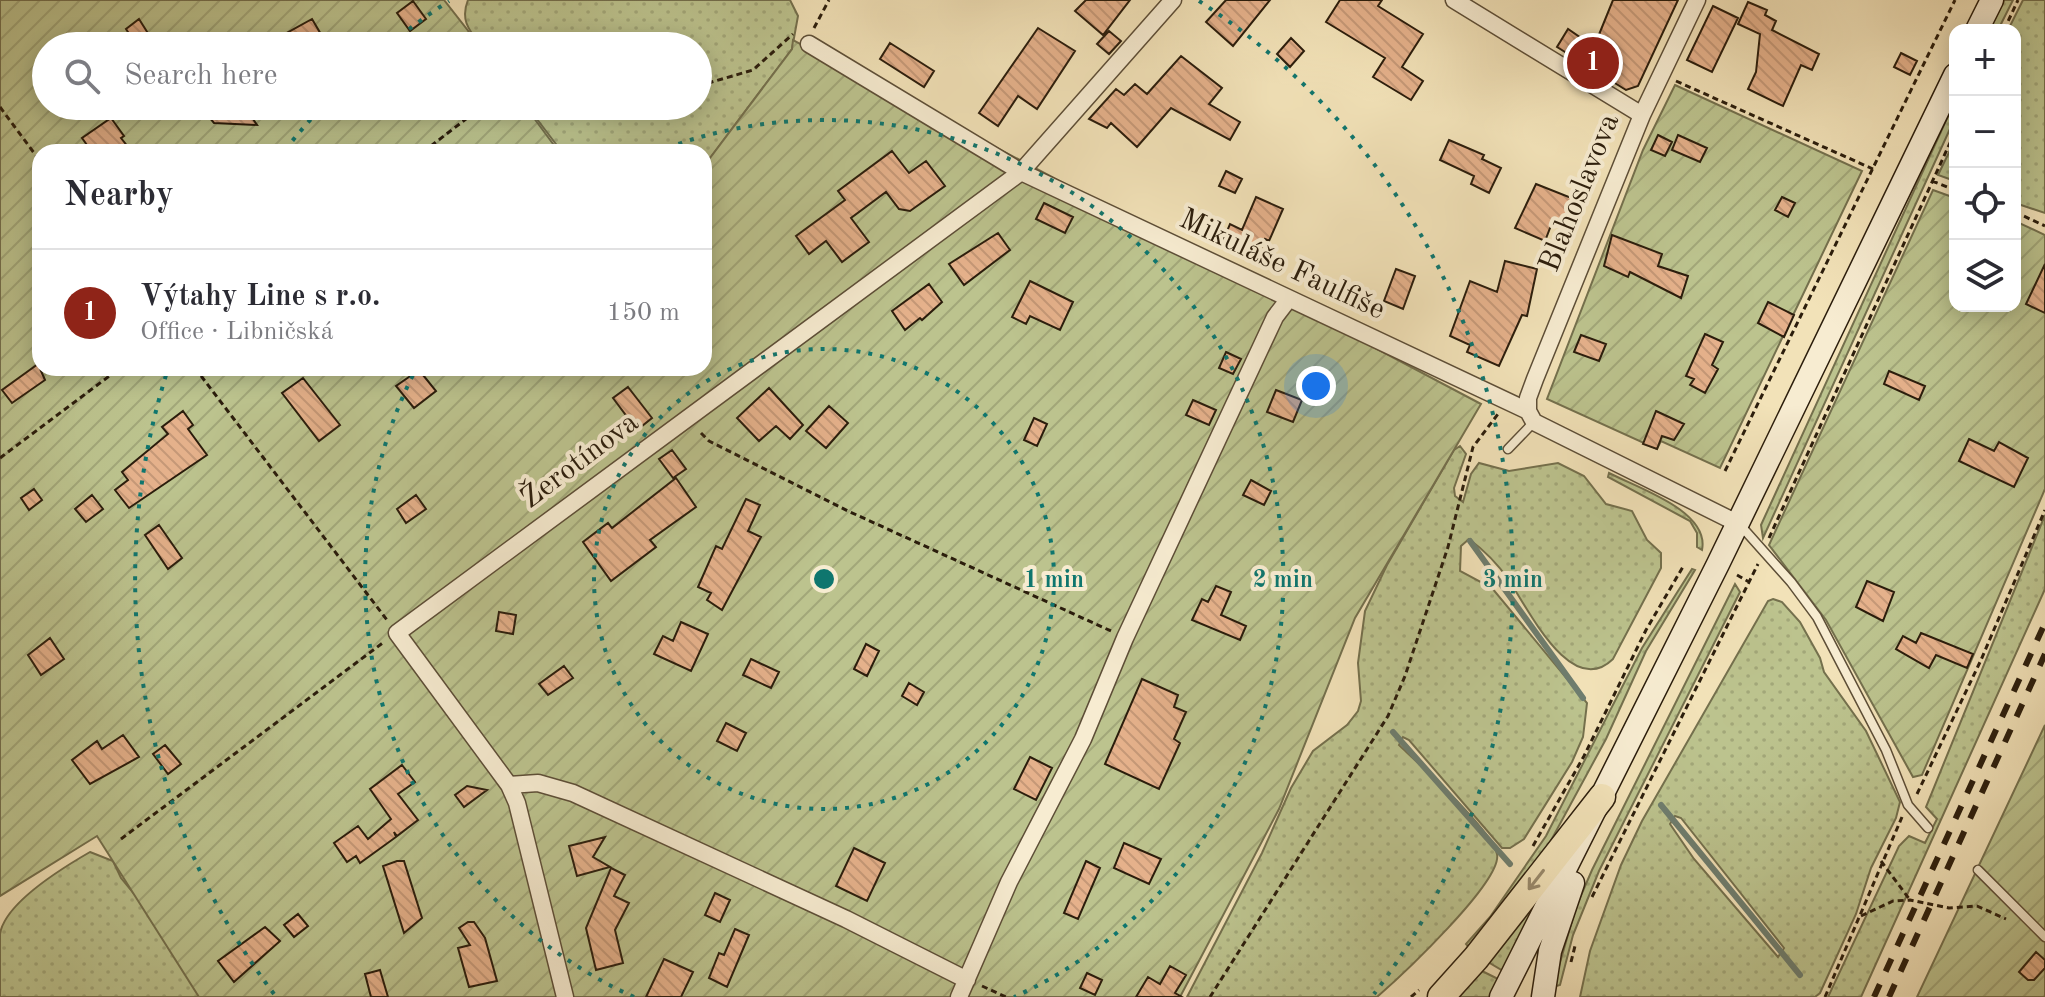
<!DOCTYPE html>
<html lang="en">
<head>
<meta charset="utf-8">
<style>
	:root { --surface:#fff; --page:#f7f7f7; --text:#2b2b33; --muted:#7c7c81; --line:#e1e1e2; --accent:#8f2418 }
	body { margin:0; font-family:"Old Standard TT",serif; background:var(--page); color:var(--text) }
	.controls { position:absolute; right:24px; top:24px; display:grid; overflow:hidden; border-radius:16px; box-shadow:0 4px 20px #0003 }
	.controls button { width:72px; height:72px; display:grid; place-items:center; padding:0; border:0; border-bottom:2px solid var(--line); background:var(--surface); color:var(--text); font:40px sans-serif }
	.you { position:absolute; left:1316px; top:386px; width:28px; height:28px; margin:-20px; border:6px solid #fff; border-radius:50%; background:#1a73e8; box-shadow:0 0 0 12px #1a73e833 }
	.badge { display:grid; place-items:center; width:52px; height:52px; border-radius:50%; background:var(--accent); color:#fff; font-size:26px; font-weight:700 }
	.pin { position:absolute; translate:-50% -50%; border:4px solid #fff; box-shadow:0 2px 8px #0006 }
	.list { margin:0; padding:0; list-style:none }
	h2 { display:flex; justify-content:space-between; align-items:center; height:104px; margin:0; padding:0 32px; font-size:34px }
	h2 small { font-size:26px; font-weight:400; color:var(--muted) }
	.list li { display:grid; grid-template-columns:52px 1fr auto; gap:24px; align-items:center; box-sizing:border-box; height:128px; padding:0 32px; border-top:2px solid var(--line) }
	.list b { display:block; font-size:30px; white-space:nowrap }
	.list p { margin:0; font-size:26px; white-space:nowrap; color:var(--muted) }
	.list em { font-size:26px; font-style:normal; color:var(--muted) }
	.icon { flex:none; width:44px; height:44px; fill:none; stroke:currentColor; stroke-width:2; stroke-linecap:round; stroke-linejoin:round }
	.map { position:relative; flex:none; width:2045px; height:997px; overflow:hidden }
	.search { position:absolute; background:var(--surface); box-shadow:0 4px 20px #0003; left:32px; top:32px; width:680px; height:88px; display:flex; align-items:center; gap:20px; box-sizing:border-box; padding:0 28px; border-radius:44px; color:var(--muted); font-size:30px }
	.panel { position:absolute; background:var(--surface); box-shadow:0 4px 20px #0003; left:32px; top:144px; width:680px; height:232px; border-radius:24px }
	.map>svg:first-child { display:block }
	.grass { fill:url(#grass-dots); stroke:#74704d; stroke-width:2; fill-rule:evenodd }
	.garden { fill:url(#garden-furrows); stroke:#74704d; stroke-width:2 }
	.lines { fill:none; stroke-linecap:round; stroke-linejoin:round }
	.stream { stroke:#6e7d6e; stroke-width:6 }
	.building { fill:url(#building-back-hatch); stroke:#2b1d0c; stroke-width:2 }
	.service-casing { stroke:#5d4e37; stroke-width:11 }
	.minor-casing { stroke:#5d4e37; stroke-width:19 }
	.secondary-casing { stroke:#2b1d0c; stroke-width:25 }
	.trunk-casing { stroke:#2b1d0c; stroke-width:29 }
	.path { stroke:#2b1d0c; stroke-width:3; stroke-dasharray:6 4; stroke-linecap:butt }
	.service { stroke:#f7ecd1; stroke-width:8 }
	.minor { stroke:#f7ecd1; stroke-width:16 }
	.secondary { stroke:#f7ecd1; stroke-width:22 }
	.trunk { stroke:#f2e2b8; stroke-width:26 }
	.rail { stroke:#2b1d0c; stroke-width:6; stroke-dasharray:14 14; stroke-linecap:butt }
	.oneway { stroke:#98896b }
	.ring { fill:none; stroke:#0f766e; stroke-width:4; stroke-dasharray:4 8 }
	.labels { text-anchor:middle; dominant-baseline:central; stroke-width:8; stroke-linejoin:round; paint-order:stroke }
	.street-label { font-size:30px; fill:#2b1d0c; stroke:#f7ecd1 }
	.centre { fill:#0f766e; stroke:#f7ecd1; stroke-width:4 }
	.ring-label { font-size:24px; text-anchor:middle; font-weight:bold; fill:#0f766e; stroke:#f7ecd1; stroke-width:8; stroke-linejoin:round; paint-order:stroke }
</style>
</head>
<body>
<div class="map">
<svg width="2045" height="997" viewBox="0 0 2045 997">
	<defs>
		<pattern id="grass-dots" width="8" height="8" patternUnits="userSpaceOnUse" patternTransform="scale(2)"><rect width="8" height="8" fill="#bcc38e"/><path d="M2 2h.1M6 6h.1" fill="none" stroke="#a2a779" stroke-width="1.8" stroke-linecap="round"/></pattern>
		<pattern id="garden-furrows" width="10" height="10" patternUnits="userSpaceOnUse" patternTransform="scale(2)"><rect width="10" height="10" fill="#bcc38e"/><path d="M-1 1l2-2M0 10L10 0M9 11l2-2" fill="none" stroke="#a2a779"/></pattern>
		<pattern id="building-back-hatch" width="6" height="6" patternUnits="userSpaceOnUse" patternTransform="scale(2)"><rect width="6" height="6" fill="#e5b18b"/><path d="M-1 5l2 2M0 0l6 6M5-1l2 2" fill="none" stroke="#c59877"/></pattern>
	</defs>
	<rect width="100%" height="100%" fill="#f2e2b8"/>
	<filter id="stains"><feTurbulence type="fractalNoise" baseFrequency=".0025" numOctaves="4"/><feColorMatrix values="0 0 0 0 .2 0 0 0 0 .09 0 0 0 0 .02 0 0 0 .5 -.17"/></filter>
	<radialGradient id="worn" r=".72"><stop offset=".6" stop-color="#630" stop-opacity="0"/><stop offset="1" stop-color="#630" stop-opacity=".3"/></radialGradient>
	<!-- grass -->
	<path class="grass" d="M 468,0 L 790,0 L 798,16 L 792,49 L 704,166 L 704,152 L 562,152 L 527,106 L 698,106 L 698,46 L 481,46 C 469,30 460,20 468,0 Z
		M 2004,0 L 2013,0 L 1998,30 L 1989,30 Z
		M 2023,0 L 2045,0 L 2045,213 L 2015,203 L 2015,30 L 2008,30 Z
		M 1955,101 L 1955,118 L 1763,538 L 1761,525 Z
		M 1955,140 L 1955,181 L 1938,175 Z
		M 1460,446 L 1466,454 L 1454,488 L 1455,496 L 1463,502 L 1471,474 L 1479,463 L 1509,471 L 1558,463 L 1584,476 L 1606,504 L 1632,511 L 1647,540 L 1661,553 L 1661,568 L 1613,659 C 1571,700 1528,608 1508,579 C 1497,563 1485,551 1469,539 L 1461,546 L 1460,571 L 1492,588 L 1587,703 L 1583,737 L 1572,762 L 1524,839 L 1510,848 L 1502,848 L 1409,740 L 1403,737 L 1399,745 C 1419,764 1492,830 1497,854 C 1503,881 1400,977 1377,997 L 1187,997 L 1262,853 L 1291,788 L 1313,751 L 1347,725 L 1358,711 L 1361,701 L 1358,663 L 1365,611 L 1387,565 L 1454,450 Z
		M 1609,473 C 1638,488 1710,511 1702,550 L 1697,547 L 1697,533 L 1690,521 L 1608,477 Z
		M 2045,515 L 2045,589 L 1861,997 L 1828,997 L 1899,846 L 1909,836 L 1925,843 L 1937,819 L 1926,807 Z
		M 1692,569 L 1695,570 L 1646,651 L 1606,739 L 1548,846 L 1471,950 L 1466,944 L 1490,917 L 1546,836 L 1642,648 Z
		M 1735,584 L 1740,592 L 1599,871 L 1573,935 L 1560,985 L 1553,987 L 1576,907 L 1592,870 Z
		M 1773,599 L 1782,602 L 1800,622 L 1820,658 L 1824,672 L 1866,731 L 1900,802 L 1896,818 L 1871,868 L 1856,914 L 1820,993 L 1815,997 L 1580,997 L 1590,951 L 1621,865 L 1642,821 L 1768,601 ZM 1675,816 L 1681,818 L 1784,948 L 1778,957 L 1694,859 L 1670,824 Z
		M 90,852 L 113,861 L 121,878 L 219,997 L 0,997 C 0,977 0,954 0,934 C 5,902 64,867 90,852 Z
		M 1541,894 L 1505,972 L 1488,962 Z
		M 1480,970 L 1500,980 L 1489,997 L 1454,997 Z"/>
	<!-- garden -->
	<path class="garden" d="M 0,0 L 444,0 L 480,46 L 46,46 L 46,106 L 525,106 L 559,152 L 40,152 L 40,368 L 704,368 L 704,166 L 792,49 L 793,40 L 1481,404 L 1355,618 L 1279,809 L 1180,997 L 199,997 L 97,836 L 0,896 Z
		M 1675,85 L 1862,171 L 1720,468 L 1661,441 L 1657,449 L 1547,399 L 1643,150 Z
		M 1933,190 L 1955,198 L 1955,306 L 2015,306 L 2015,221 L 2045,235 L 2045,489 L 1922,775 L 1913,777 L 1826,620 L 1769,545 Z
		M 2045,725 L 2045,997 L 1917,997 Z"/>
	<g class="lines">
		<!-- stream -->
		<path class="stream" d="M 1470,541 L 1583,698
			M 1393,732 L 1510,864
			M 1661,805 L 1800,975"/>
	</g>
	<!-- building -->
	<path class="building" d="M 1086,0 L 1130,0 L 1103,35 L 1075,11 Z
		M 1226,0 L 1270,0 L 1233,46 L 1206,22 Z
		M 1340,0 L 1382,0 L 1378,6 L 1423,34 L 1402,67 L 1423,81 L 1411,100 L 1373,77 L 1385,58 L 1326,22 Z
		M 1613,0 L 1678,0 L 1638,86 L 1626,90 L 1557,47 L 1568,29 L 1587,42 L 1589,38 L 1596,42 Z
		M 413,1 L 426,19 L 410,31 L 397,13 Z
		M 1748,2 L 1767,10 L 1765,15 L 1776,21 L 1772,30 L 1819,54 L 1812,70 L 1801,65 L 1783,106 L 1748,89 L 1756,72 L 1760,34 L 1738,24 Z
		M 1713,6 L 1738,18 L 1712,72 L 1687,60 Z
		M 139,19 L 156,46 L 137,46 L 126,29 Z
		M 312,19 L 322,36 L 305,46 L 292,46 L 285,34 Z
		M 1038,28 L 1075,51 L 1037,109 L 1018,96 L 998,126 L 979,113 Z
		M 1109,31 L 1121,41 L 1109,54 L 1097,44 Z
		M 1291,38 L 1304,51 L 1290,67 L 1277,54 Z
		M 890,43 L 934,71 L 924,87 L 880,59 Z
		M 1901,53 L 1917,61 L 1910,75 L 1894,67 Z
		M 1181,56 L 1222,88 L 1209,104 L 1240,122 L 1230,140 L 1171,108 L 1137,147 L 1111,123 L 1107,128 L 1089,119 L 1116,89 L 1124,95 L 1135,84 L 1147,94 Z
		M 200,106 L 244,106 L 257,125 L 214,123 Z
		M 111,118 L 124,136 L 121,138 L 132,152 L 92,152 L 82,138 Z
		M 1658,135 L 1672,142 L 1665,156 L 1651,150 Z
		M 1678,135 L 1707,148 L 1700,162 L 1672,150 Z
		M 1449,140 L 1484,155 L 1482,159 L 1501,168 L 1489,193 L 1471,184 L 1474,176 L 1440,160 Z
		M 892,151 L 909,173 L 926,161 L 945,186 L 910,211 L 899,209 L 886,192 L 851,218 L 869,242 L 842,262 L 826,241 L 809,254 L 796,236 L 845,200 L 838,191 Z
		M 1226,171 L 1242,179 L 1235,193 L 1219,186 Z
		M 1536,184 L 1574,199 L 1560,227 L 1552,223 L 1545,241 L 1515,228 Z
		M 1256,197 L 1283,209 L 1269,241 L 1265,239 L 1257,259 L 1222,243 L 1230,224 L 1242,230 Z
		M 1782,197 L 1795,203 L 1788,217 L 1775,210 Z
		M 1044,203 L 1073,217 L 1065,233 L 1036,219 Z
		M 998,233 L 1010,250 L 964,285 L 949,264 Z
		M 1612,235 L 1662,254 L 1658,266 L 1688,276 L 1681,298 L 1630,272 L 1628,277 L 1604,266 Z
		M 1505,261 L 1537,269 L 1527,316 L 1522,315 L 1499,366 L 1467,352 L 1470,345 L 1450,336 L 1470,281 L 1497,292 Z
		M 2045,264 L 2045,313 L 2026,304 Z
		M 1396,269 L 1415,276 L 1403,309 L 1384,301 Z
		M 1030,281 L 1073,302 L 1060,330 L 1030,316 L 1026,324 L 1012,317 Z
		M 929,284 L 942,302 L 922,320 L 920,318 L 905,330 L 892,311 Z
		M 1768,302 L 1794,315 L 1784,337 L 1758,323 Z
		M 1705,334 L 1723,342 L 1712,365 L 1718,369 L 1705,393 L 1690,385 L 1694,379 L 1686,376 Z
		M 1581,335 L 1606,344 L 1599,361 L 1574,352 Z
		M 1226,352 L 1241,359 L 1233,374 L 1219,368 Z
		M 38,364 L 45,380 L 12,403 L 2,390 Z
		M 419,370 L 436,391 L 414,408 L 396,386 Z
		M 1889,371 L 1925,386 L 1919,400 L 1884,384 Z
		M 303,378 L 340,425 L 319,441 L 282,393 Z
		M 628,387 L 652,418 L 637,430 L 613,398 Z
		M 769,388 L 803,425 L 790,439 L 776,426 L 759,441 L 737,418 Z
		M 1276,390 L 1302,400 L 1293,422 L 1267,412 Z
		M 1193,400 L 1216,410 L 1209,425 L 1186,415 Z
		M 829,406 L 848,423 L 826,448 L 806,431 Z
		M 183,411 L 193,425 L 188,429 L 207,455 L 129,508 L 115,490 L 128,480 L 122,472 L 168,434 L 162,427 Z
		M 1656,411 L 1684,424 L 1674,440 L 1662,436 L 1657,449 L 1643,444 Z
		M 1034,418 L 1047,424 L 1037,446 L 1024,440 Z
		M 1969,439 L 1994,451 L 1999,442 L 2028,458 L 2014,487 L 1959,461 Z
		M 672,450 L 686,469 L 673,478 L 659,459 Z
		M 676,478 L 696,507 L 650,540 L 656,547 L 611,581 L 583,542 L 608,523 L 612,528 Z
		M 1251,480 L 1271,491 L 1264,505 L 1243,495 Z
		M 34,489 L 42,500 L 29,510 L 21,498 Z
		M 92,495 L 103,509 L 86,522 L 75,509 Z
		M 416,495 L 426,509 L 406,523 L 397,509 Z
		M 746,499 L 760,505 L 748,531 L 761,537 L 722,610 L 707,600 L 711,593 L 698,587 L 716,546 L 722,549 Z
		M 159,525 L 182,558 L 168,569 L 145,535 Z
		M 1867,581 L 1894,592 L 1883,621 L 1856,607 Z
		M 1216,586 L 1231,592 L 1221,615 L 1246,626 L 1240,640 L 1192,620 L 1202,599 L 1208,602 Z
		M 499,612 L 516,615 L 513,634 L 496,631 Z
		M 681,622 L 708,634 L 691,671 L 654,654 L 663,636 L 673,641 Z
		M 1921,633 L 1973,654 L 1967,668 L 1936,655 L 1929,668 L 1896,649 L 1903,636 L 1916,643 Z
		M 50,638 L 64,659 L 41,675 L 28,655 Z
		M 866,644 L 879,651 L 867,676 L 854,669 Z
		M 751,659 L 779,672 L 771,688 L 743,675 Z
		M 564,666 L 573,678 L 548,695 L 539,684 Z
		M 1142,679 L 1178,695 L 1174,707 L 1186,712 L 1174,739 L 1180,743 L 1159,789 L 1105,764 Z
		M 909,683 L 924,692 L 917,705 L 902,696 Z
		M 726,723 L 746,733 L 737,751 L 717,741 Z
		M 123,735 L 139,757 L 90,784 L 72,760 L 97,741 L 102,749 Z
		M 165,745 L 181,764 L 168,774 L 153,754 Z
		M 1030,757 L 1052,768 L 1036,800 L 1014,789 Z
		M 402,765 L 415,782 L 398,794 L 418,820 L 397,836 L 394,832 L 396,837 L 360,863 L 356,856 L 347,862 L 334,843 L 358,826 L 368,839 L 391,819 L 370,789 Z
		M 467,786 L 487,790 L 464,807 L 455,795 Z
		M 605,837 L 593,857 L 610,867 L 577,876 L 569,846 Z
		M 1124,843 L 1161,859 L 1149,884 L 1114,868 Z
		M 854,848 L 885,863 L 867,901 L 836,886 Z
		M 397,861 L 404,861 L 422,918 L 404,933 L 383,866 Z
		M 1086,861 L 1100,868 L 1078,919 L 1064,913 Z
		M 611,868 L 625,875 L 614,896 L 629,903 L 615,930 L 623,963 L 596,970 L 586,928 Z
		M 715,893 L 730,900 L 720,922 L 705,915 Z
		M 298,914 L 308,926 L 294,937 L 284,925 Z
		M 468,922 L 474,922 L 485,938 L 497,981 L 469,987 L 458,948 L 470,945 L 459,928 Z
		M 265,927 L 280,941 L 234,982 L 218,961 Z
		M 735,929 L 749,935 L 727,987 L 709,978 L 719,953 L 724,955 Z
		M 2036,952 L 2045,960 L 2045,968 L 2034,980 L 2028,980 L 2019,972 Z
		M 664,959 L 693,972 L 681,997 L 646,997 Z
		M 1170,966 L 1186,975 L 1175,993 L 1182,997 L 1136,997 L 1148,977 L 1160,984 Z
		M 380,970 L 388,997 L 371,997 L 365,974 Z
		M 1087,973 L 1102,980 L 1095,995 L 1080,988 Z"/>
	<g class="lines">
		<defs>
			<path id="service" d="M 1508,449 L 1534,422
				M 1741,526 L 1791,582 L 1817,617 L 1886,750 L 1908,805 L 1928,828
				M 1978,870 L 2045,937"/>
			<path id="minor" d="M 1454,0 L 1642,115
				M 809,44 L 1021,172 L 1528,411 L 1534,422 L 1737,523
				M 1528,411 L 1528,398 L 1535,379 L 1642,115 L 1697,0
				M 509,785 L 538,783 L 573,793 L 846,919 L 967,980
				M 565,997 L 517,803 L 509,785 L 397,633 L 1021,172 L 1173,0
				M 959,997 L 1009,882 L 1083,739 L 1125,638 L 1275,317 L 1288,300"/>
			<path id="secondary" d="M 1977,30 L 1992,0
				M 1501,997 L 1718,564 L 1955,75
				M 1543,997 L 1550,951 L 1573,883"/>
			<path id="trunk" d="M 1441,997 L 1476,958 L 1602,797"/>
		</defs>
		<!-- service casing -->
		<use href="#service" class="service-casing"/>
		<!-- minor casing -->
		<use href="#minor" class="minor-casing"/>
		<!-- secondary casing -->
		<use href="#secondary" class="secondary-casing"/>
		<!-- trunk casing -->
		<use href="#trunk" class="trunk-casing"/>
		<!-- path -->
		<path class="path" d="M 814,28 L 829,0
			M 2004,30 L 2018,0
			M 1676,81 L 1873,169
			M 698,86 L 753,70 L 793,34
			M 0,107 L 40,161
			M 423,152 L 483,106
			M 1932,181 L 1955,190
			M 2015,212 L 2045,226
			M 195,368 L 387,620
			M 701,433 L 709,441 L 848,511 L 1111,631
			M 0,458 L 120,368
			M 1725,471 L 1955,0
			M 1769,538 L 1955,132
			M 1737,575 L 1749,582
			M 1917,794 L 1981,660 L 2045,510
			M 121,839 L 384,642
			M 1533,846 L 1584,756 L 1646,630 L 1684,565
			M 1881,861 L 1910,900
			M 1592,897 L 1758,564
			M 1861,916 L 1893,901 L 1910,900 L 1949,908 L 1977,906 L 2006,919
			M 1571,962 L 1575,946
			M 982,986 L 1006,997
			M 1210,997 L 1388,716 L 1405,676 L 1448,547 L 1473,447 L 1498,414
			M 1411,997 L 1419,990
			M 1825,997 L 1902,817"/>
		<!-- service -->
		<use href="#service" class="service"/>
		<!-- minor -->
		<use href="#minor" class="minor"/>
		<!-- secondary -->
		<use href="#secondary" class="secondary"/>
		<!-- trunk -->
		<use href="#trunk" class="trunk"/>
		<!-- rail -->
		<path class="rail" d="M 1874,997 L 2045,623
			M 1889,997 L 2045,654"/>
	</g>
	<!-- one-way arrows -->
	<defs><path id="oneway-shaft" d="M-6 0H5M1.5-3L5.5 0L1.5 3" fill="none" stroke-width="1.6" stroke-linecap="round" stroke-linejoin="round" transform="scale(2)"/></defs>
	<use class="oneway" href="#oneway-shaft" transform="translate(1536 880) rotate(128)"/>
	<!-- distance rings -->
	<g class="ring">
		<circle cx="824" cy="579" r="230"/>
		<path d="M634 997A459 459 0 0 1 415 371M656 152A459 459 0 0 1 1014 997"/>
		<path d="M274 994A689 689 0 0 1 167 372M285 150A689 689 0 0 1 320 109M390 44A689 689 0 0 1 449 1M1199 1A689 689 0 0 1 1374 994"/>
	</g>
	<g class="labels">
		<!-- street labels -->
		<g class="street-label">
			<text transform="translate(1580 193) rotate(-68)">Blahoslavova</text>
			<text transform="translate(1282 265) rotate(25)">Mikuláše Faulfiše</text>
			<text transform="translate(580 461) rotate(-37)">Žerotínova</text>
		</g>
	</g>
	<circle cx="824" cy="579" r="12" class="centre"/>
	<g class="ring-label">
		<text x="1054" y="587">1 min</text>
		<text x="1283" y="587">2 min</text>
		<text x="1513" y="587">3 min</text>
	</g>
	<rect width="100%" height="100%" filter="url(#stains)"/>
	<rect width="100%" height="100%" fill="url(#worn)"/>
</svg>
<div class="controls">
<button>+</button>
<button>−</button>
<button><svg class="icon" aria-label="locate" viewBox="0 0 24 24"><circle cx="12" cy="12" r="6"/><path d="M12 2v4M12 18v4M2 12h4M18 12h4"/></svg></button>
<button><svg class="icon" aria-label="layers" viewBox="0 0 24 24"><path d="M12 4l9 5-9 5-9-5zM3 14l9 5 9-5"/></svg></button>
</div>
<div class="you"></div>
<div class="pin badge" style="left:1593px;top:63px">1</div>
<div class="search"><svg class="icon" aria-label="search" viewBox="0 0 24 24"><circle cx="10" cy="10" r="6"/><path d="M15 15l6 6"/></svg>Search here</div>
<section class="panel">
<h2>Nearby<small></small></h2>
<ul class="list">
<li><span class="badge">1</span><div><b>Výtahy Line s r.o.</b><p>Office · Libničská</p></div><em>150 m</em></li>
</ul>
</section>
</div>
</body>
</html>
